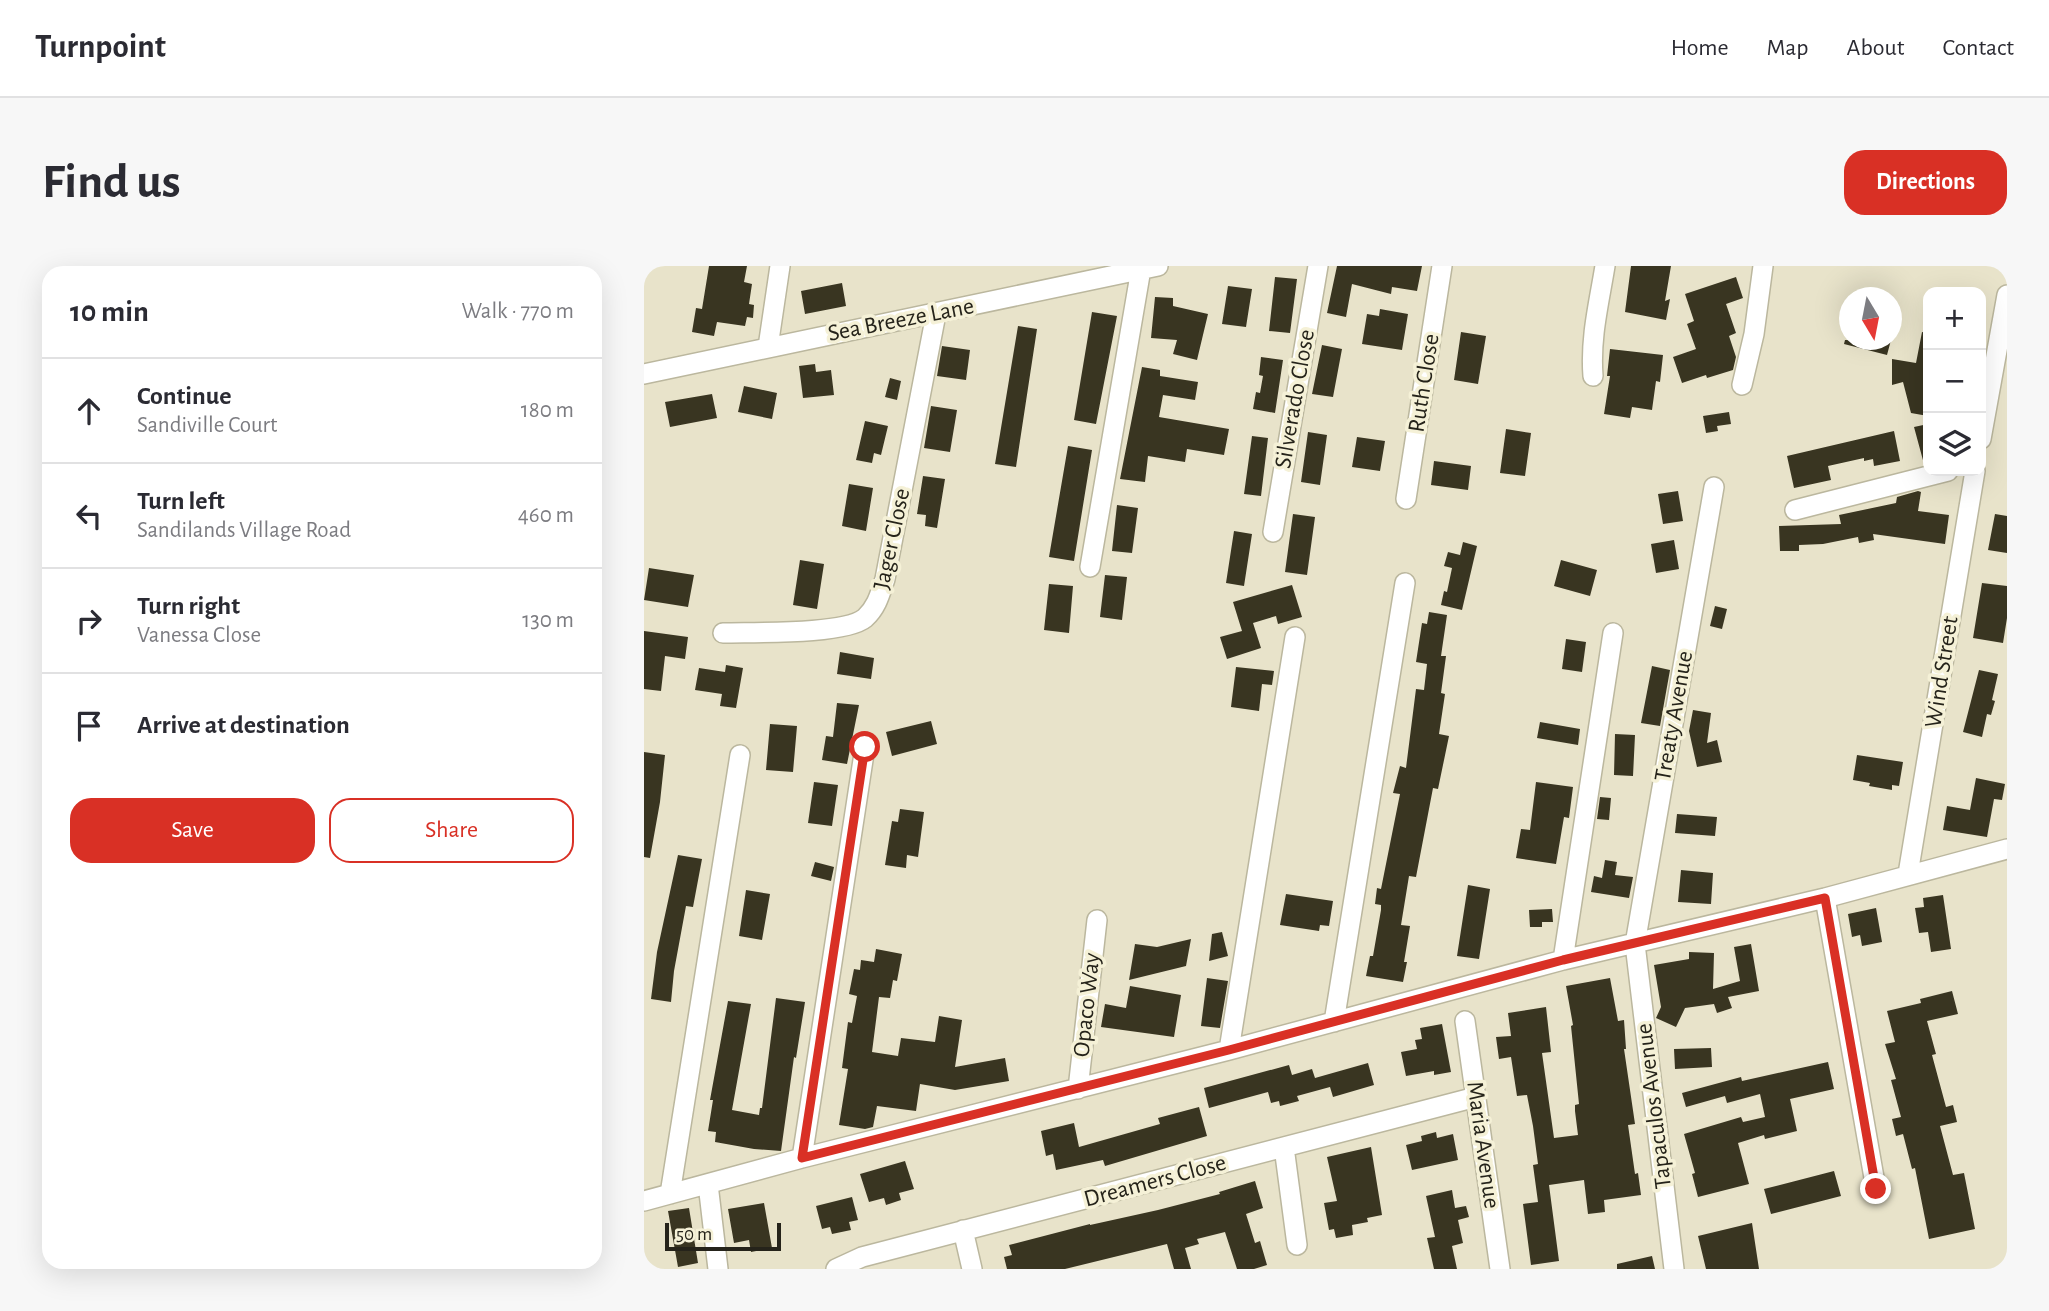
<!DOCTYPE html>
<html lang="en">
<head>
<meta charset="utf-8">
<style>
	:root { --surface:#fff; --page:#f7f7f7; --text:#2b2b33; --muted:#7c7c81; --line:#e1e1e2; --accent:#d93025 }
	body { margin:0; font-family:"Alegreya Sans",sans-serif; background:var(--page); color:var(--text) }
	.controls { position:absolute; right:21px; top:21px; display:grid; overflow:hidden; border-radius:14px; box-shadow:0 7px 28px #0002 }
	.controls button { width:63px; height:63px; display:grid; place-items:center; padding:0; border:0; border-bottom:2px solid var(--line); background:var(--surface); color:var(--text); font:35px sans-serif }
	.compass { position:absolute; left:1195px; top:21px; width:63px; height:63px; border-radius:50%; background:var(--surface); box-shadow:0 7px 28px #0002; rotate:170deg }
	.scale { position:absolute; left:21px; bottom:18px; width:116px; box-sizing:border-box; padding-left:7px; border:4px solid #25231a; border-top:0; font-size:19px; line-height:24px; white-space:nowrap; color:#25231a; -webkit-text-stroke:5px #f5f1d7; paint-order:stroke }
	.stop { position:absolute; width:21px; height:21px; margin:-16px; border:5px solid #d93025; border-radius:50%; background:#fff }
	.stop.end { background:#d93025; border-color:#fff; box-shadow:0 2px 7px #0008 }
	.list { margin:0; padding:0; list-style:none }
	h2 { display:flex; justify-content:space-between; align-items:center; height:91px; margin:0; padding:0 28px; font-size:30px }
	h2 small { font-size:23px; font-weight:400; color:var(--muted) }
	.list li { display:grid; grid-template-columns:46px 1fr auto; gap:21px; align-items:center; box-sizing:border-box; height:105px; padding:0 28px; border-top:2px solid var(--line) }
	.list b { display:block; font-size:26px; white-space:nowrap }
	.list p { margin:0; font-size:23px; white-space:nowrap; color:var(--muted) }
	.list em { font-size:23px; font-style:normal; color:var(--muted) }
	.actions { display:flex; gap:14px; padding:21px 28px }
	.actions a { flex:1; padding:16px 0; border:2px solid var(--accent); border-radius:21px; text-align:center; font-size:24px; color:var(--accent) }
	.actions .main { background:var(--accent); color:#fff }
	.icon { flex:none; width:38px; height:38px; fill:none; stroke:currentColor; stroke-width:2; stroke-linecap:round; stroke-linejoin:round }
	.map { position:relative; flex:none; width:1363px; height:1003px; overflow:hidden; border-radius:21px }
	header { display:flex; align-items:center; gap:42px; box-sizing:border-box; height:98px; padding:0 35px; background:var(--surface); border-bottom:2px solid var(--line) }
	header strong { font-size:33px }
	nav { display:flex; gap:38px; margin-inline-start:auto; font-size:24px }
	.intro { display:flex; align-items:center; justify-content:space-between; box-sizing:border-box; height:168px; padding:0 42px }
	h1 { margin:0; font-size:49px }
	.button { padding:18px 32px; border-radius:21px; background:var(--accent); color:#fff; font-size:24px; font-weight:700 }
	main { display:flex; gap:42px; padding:0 42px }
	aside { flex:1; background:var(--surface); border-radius:21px; box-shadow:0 7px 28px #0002 }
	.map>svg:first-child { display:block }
	.building { fill:#393521 }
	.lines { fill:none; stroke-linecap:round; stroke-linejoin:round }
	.minor-casing { stroke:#bbb79e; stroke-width:22 }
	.minor { stroke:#fff; stroke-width:19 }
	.route { stroke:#d93025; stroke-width:9 }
	.labels { text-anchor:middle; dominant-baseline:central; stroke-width:7; stroke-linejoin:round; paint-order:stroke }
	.street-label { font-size:24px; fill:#25231a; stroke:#f5f1d7 }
</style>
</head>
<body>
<header>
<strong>Turnpoint</strong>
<nav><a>Home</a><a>Map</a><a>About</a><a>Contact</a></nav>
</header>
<div class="intro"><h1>Find us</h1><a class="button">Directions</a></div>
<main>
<aside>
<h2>10 min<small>Walk · 770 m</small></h2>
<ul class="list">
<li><svg class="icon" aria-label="ahead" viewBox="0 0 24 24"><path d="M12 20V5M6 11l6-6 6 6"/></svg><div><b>Continue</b><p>Sandiville Court</p></div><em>180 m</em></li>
<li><svg class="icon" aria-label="left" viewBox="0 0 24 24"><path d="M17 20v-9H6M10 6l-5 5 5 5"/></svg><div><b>Turn left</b><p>Sandilands Village Road</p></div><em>460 m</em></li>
<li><svg class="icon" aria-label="right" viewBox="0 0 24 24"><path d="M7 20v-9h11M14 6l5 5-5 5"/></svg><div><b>Turn right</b><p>Vanessa Close</p></div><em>130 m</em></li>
<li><svg class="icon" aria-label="arrive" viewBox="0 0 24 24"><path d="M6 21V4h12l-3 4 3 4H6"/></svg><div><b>Arrive at destination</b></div></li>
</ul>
<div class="actions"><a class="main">Save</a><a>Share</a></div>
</aside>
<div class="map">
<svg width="1363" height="1003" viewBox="0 0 1363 1003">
	<rect width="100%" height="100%" fill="#e8e3ca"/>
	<!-- building -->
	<path class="building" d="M 65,0 L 103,0 L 100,16 L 108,18 L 105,38 L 110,39 L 109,52 L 103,51 L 101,60 L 73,56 L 70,70 L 48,66 L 52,42 L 58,43 Z
		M 693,0 L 778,0 L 773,25 L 748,21 L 747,28 L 708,18 L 702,51 L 683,47 Z
		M 987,0 L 1027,0 L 1021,35 L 1026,33 L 1022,54 L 981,46 Z
		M 631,11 L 653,13 L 646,67 L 625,65 Z
		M 1092,11 L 1099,32 L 1082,38 L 1092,67 L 1085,70 L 1092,91 L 1089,104 L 1063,112 L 1062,109 L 1038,117 L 1029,91 L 1052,83 L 1043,58 L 1050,55 L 1041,28 Z
		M 198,17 L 202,40 L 161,48 L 157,25 Z
		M 584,20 L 608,23 L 602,61 L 578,58 Z
		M 511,31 L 529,32 L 529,40 L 564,48 L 553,94 L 529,88 L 533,74 L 507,72 Z
		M 736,43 L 764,48 L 758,84 L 718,78 L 723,48 L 735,50 Z
		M 448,46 L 473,50 L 452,158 L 430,154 Z
		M 374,60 L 393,63 L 372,201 L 351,198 Z
		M 817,66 L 842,70 L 834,118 L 810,114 Z
		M 1278,66 L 1284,67 L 1284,150 L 1267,147 L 1259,116 L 1248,119 L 1248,93 L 1272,97 Z
		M 1201,74 L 1247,74 L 1243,89 L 1200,78 Z
		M 678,79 L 698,83 L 689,131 L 668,128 Z
		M 298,80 L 326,84 L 322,114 L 293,110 Z
		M 966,83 L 1019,89 L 1016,116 L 1012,115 L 1008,144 L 988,141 L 986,152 L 960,148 L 966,110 L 963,110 Z
		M 617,91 L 639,94 L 631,147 L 609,143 L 612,126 L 616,127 L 619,110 L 615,109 Z
		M 171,98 L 172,106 L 187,104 L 190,129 L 159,132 L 155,100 Z
		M 498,101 L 516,104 L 516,110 L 554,116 L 551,134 L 519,129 L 515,151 L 585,163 L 580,189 L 543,183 L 541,196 L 504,190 L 501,216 L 476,213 Z
		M 246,112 L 257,115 L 253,134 L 241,131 Z
		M 100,120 L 133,127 L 128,153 L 94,146 Z
		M 68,128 L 73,152 L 26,161 L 21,136 Z
		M 287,140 L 313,144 L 306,186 L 280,182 Z
		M 1085,146 L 1087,158 L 1073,160 L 1074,165 L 1062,167 L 1059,150 Z
		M 221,155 L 244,160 L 237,189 L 230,187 L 228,197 L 212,194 Z
		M 1284,158 L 1284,197 L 1280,198 L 1270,161 Z
		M 862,163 L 887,167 L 881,210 L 856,207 Z
		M 1250,165 L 1256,195 L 1230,200 L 1229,193 L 1220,195 L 1220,192 L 1184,200 L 1187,214 L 1150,222 L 1143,190 Z
		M 664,166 L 683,169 L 676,219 L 657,216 Z
		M 608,170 L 624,172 L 617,230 L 600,228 Z
		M 713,171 L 741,175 L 736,205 L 708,201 Z
		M 424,180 L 448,184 L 430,295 L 405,291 Z
		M 790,195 L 827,200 L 824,224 L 787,219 Z
		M 279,210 L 301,213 L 293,262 L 281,260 L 282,249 L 273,248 Z
		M 205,218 L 229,222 L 222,265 L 198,260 Z
		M 1034,225 L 1039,255 L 1019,258 L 1014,228 Z
		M 1274,225 L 1277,226 L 1274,245 L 1305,249 L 1301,278 L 1229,268 L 1230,274 L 1215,277 L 1214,271 L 1179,278 L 1155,279 L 1155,285 L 1136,285 L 1135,260 L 1197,258 L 1195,249 L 1252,237 L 1253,231 Z
		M 473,239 L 494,242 L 488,287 L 468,285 Z
		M 649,248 L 671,251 L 663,309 L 641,306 Z
		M 1351,248 L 1363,250 L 1363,287 L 1344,284 Z
		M 590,265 L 608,268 L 600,320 L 582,317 Z
		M 1030,274 L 1035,303 L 1012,307 L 1007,278 Z
		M 819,276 L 833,280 L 818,344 L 797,339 L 800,325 L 803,326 L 808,302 L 800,300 L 804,286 L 816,289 Z
		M 156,294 L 180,298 L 173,343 L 149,339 Z
		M 917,294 L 953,304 L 946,330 L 910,320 Z
		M 5,302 L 50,309 L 44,341 L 0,334 Z
		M 461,309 L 483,311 L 478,354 L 456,351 Z
		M 1338,317 L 1363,320 L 1363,352 L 1359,377 L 1329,372 Z
		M 405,318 L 429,320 L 425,367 L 400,364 Z
		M 648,319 L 658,351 L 634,358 L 632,350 L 609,357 L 617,382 L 583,393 L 576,371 L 598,365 L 589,336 Z
		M 1071,340 L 1083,343 L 1078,363 L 1066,360 Z
		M 785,346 L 803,349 L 797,390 L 802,390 L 797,427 L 801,428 L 795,468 L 805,470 L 794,523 L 789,522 L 772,611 L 765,610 L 757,659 L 766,660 L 760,696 L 763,696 L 759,716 L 722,710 L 726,690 L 729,690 L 737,644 L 737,639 L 731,638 L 733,622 L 737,623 L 756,528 L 749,527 L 756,500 L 762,502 L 772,423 L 780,424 L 783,398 L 772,396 L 778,357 L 783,358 Z
		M 0,365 L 44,371 L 41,393 L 21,390 L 17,425 L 0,423 Z
		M 922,373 L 942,376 L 938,406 L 918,403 Z
		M 196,386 L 230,392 L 227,413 L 193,408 Z
		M 82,399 L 99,402 L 92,442 L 76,440 L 78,428 L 51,424 L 55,402 L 81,406 Z
		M 1008,400 L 1026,404 L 1016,460 L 997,457 Z
		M 592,401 L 630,405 L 628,419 L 618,418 L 615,445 L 587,441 Z
		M 1335,404 L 1354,408 L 1348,434 L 1351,435 L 1347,449 L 1343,448 L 1338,471 L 1319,466 Z
		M 193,437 L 215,439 L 203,498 L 178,494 L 182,470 L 189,471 Z
		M 1049,444 L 1067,447 L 1063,477 L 1073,474 L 1078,496 L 1053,501 L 1045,465 Z
		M 287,455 L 293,478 L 248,490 L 242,466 Z
		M 896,456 L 936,463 L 934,479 L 893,472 Z
		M 126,458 L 153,460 L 149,506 L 122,504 Z
		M 971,468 L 991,469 L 989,510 L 970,509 Z
		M 0,486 L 21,489 L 16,536 L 6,592 L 0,591 Z
		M 1213,489 L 1259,496 L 1255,520 L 1248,519 L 1248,524 L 1225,520 L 1226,517 L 1209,514 Z
		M 1332,512 L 1361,518 L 1358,534 L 1350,533 L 1343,571 L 1299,564 L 1303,540 L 1326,544 Z
		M 170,516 L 194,519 L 188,560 L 164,557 Z
		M 892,516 L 929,521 L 925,552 L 920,551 L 912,598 L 872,592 L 877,563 L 886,564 Z
		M 956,531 L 967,532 L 965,554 L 953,553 Z
		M 256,543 L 280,546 L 274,591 L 263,589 L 262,602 L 241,599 L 248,555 L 254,556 Z
		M 1033,548 L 1073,551 L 1071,570 L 1031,567 Z
		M 34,589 L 58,593 L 49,641 L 42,640 L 30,705 L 27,736 L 7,733 L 13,686 Z
		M 961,594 L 973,596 L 971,609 L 989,611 L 985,632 L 947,626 L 950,610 L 958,612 Z
		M 171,596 L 190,601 L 187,615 L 167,610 Z
		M 1037,604 L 1069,607 L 1067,638 L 1034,636 Z
		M 824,619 L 846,623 L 835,693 L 813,690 Z
		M 102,624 L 126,628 L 118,674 L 95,670 Z
		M 642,628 L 689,635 L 685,660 L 676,659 L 675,665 L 636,659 Z
		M 1299,629 L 1307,683 L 1287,686 L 1284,666 L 1275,667 L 1271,642 L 1280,641 L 1279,632 Z
		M 1232,642 L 1238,676 L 1218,680 L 1216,669 L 1208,671 L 1204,648 Z
		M 908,643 L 909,656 L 898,656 L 898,661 L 886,661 L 885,644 Z
		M 578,666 L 584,690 L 565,695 L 568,668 Z
		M 547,673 L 542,700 L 485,714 L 491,678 L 513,681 Z
		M 1107,678 L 1115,725 L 1084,731 L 1088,742 L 1073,747 L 1070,738 L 1041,742 L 1032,761 L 1012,752 L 1017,741 L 1010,699 L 1045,693 L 1045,686 L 1070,687 L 1069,723 L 1096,715 L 1090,681 Z
		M 232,683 L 258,688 L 253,715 L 249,714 L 246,732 L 235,731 L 228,786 L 254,790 L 257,772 L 291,776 L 295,750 L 318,754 L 311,801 L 361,792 L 365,815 L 311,824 L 276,818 L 272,845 L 233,840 L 229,861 L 221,863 L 195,859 L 204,803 L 198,802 L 204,756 L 208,757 L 213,730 L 205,728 L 210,703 L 216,704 L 217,694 L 230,696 Z
		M 563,712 L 584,715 L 576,762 L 557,760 Z
		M 966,712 L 974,755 L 980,754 L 982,783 L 980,783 L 991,858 L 984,859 L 991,908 L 994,907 L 997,929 L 960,934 L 961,946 L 944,948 L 940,914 L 905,919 L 915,995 L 887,999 L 879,938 L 894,936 L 889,899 L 894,898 L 889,860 L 883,829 L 873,830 L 867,791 L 855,793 L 852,771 L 867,770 L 864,747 L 902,741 L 907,786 L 898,787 L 910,872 L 934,869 L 931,845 L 931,839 L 935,838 L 927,760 L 929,759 L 922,720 Z
		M 486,720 L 537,729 L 530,771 L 457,761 L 461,738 L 482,742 Z
		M 1308,725 L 1314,748 L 1283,755 L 1292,788 L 1288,789 L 1302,841 L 1309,839 L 1313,856 L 1296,860 L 1309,909 L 1320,907 L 1331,963 L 1285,973 L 1271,902 L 1268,903 L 1259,868 L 1252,870 L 1248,853 L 1257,851 L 1247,814 L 1252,813 L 1241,778 L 1251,776 L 1243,745 L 1277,737 L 1276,733 Z
		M 132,732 L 161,736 L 152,792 L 150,791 L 137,885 L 110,883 L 71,876 L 72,866 L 64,865 L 69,834 L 66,834 L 84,735 L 107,738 L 88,844 L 115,849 L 116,842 L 118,842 Z
		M 798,758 L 807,806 L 790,809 L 790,805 L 762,810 L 757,786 L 773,783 L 771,774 L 778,773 L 776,762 Z
		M 1067,782 L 1068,801 L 1031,803 L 1030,783 Z
		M 1184,796 L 1190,823 L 1146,833 L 1153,865 L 1121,873 L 1120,869 L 1094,877 L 1105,918 L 1054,931 L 1048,908 L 1051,907 L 1040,868 L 1097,851 L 1099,856 L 1121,851 L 1116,828 L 1083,837 L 1081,830 L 1042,841 L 1038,827 L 1097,811 L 1098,815 Z
		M 724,797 L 730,819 L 689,831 L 686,821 L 653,830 L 655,835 L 636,840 L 635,835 L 627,837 L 624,826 L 565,842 L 560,822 L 645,799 L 648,809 L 668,803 L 671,812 Z
		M 555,841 L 563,870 L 461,900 L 459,894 L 412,904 L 409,888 L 402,890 L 397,865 L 430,857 L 435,881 L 516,858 L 514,852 Z
		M 792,866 L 793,872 L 809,868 L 814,894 L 768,904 L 762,879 L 778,875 L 777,870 Z
		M 727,881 L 738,949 L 723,952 L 724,956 L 708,959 L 709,969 L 692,972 L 690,963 L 685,964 L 680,937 L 693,935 L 683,891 Z
		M 261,895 L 270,923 L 255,927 L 257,934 L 242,939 L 240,932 L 225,936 L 216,908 Z
		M 1190,905 L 1197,930 L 1127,948 L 1120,923 Z
		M 611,915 L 619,942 L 602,948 L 611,977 L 616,975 L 623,999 L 610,1003 L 593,1003 L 581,966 L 553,973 L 555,978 L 541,982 L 547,1003 L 530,1003 L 523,978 L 421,1003 L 363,1003 L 360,991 L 368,989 L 365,979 L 446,958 L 446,959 L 514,944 L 576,928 L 575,926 Z
		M 808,924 L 811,942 L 822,940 L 825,951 L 814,954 L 819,977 L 808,980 L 813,1003 L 790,1003 L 783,972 L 791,971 L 782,930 Z
		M 208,931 L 214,954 L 205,956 L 207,964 L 188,968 L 186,961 L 178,963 L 172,940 Z
		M 120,937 L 128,982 L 107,986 L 105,974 L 90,977 L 84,943 Z
		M 45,942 L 54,997 L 34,1001 L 24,945 Z
		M 1108,957 L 1115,1003 L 1062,1003 L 1054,970 Z
		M 1008,990 L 1011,1003 L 973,1003 L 973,998 Z"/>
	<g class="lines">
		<defs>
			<path id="minor" d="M 124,81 L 136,0
				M 0,108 L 514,0
				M 949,110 C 946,72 955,37 961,0
				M 1098,119 L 1110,68 L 1119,0
				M 1337,173 L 1363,29
				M 762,233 L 798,0
				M 1151,244 L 1304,205
				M 629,266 L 674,0
				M 446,301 L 497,3
				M 79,367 C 109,366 200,369 221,352 C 233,341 236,328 241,313 L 292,48
				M 1264,608 L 1331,205
				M 1181,632 L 1232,923
				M 919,694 L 969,367
				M 821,755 L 856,1003
				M 690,756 L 761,317
				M 585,784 L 651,371
				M 434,823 L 453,654
				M 640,881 L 653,979
				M 158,892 L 221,481
				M 64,918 L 74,1003
				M 26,928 L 96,489
				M 0,935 L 158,892 L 585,784 L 919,694 L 1181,632 L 1363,583
				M 319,964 L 328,1003
				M 192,1003 L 218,991 L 832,831
				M 1030,1003 L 991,678 L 1070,221"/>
		</defs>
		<!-- minor casing -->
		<use href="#minor" class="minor-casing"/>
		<!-- minor -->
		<use href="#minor" class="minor"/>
	</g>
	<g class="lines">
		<!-- route -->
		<path class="route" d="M 221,481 L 158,892 L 585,784 L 919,694 L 1181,632 L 1232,923"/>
	</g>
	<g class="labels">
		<!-- street labels -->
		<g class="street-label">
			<text transform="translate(257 54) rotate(-11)">Sea Breeze Lane</text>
			<text transform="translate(780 117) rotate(-81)">Ruth Close</text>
			<text transform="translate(651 133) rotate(-80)">Silverado Close</text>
			<text transform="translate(248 273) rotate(-78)">Jager Close</text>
			<text transform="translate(1298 406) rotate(-81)">Wind Street</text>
			<text transform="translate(1030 450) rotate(-80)">Treaty Avenue</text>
			<text transform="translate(443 739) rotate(-84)">Opaco Way</text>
			<text transform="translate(1010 840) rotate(-97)">Tapaculos Avenue</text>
			<text transform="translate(839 879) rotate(82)">Maria Avenue</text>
			<text transform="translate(511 915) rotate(-15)">Dreamers Close</text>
		</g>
	</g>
</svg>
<div class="controls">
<button>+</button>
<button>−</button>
<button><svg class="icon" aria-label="layers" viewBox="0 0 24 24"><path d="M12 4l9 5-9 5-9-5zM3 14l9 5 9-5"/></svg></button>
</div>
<svg class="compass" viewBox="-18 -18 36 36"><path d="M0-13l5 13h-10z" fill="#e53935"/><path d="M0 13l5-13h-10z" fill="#7c7c81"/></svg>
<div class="scale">50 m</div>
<div class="stop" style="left:221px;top:481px"></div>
<div class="stop end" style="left:1232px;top:923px"></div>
</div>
</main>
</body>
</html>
